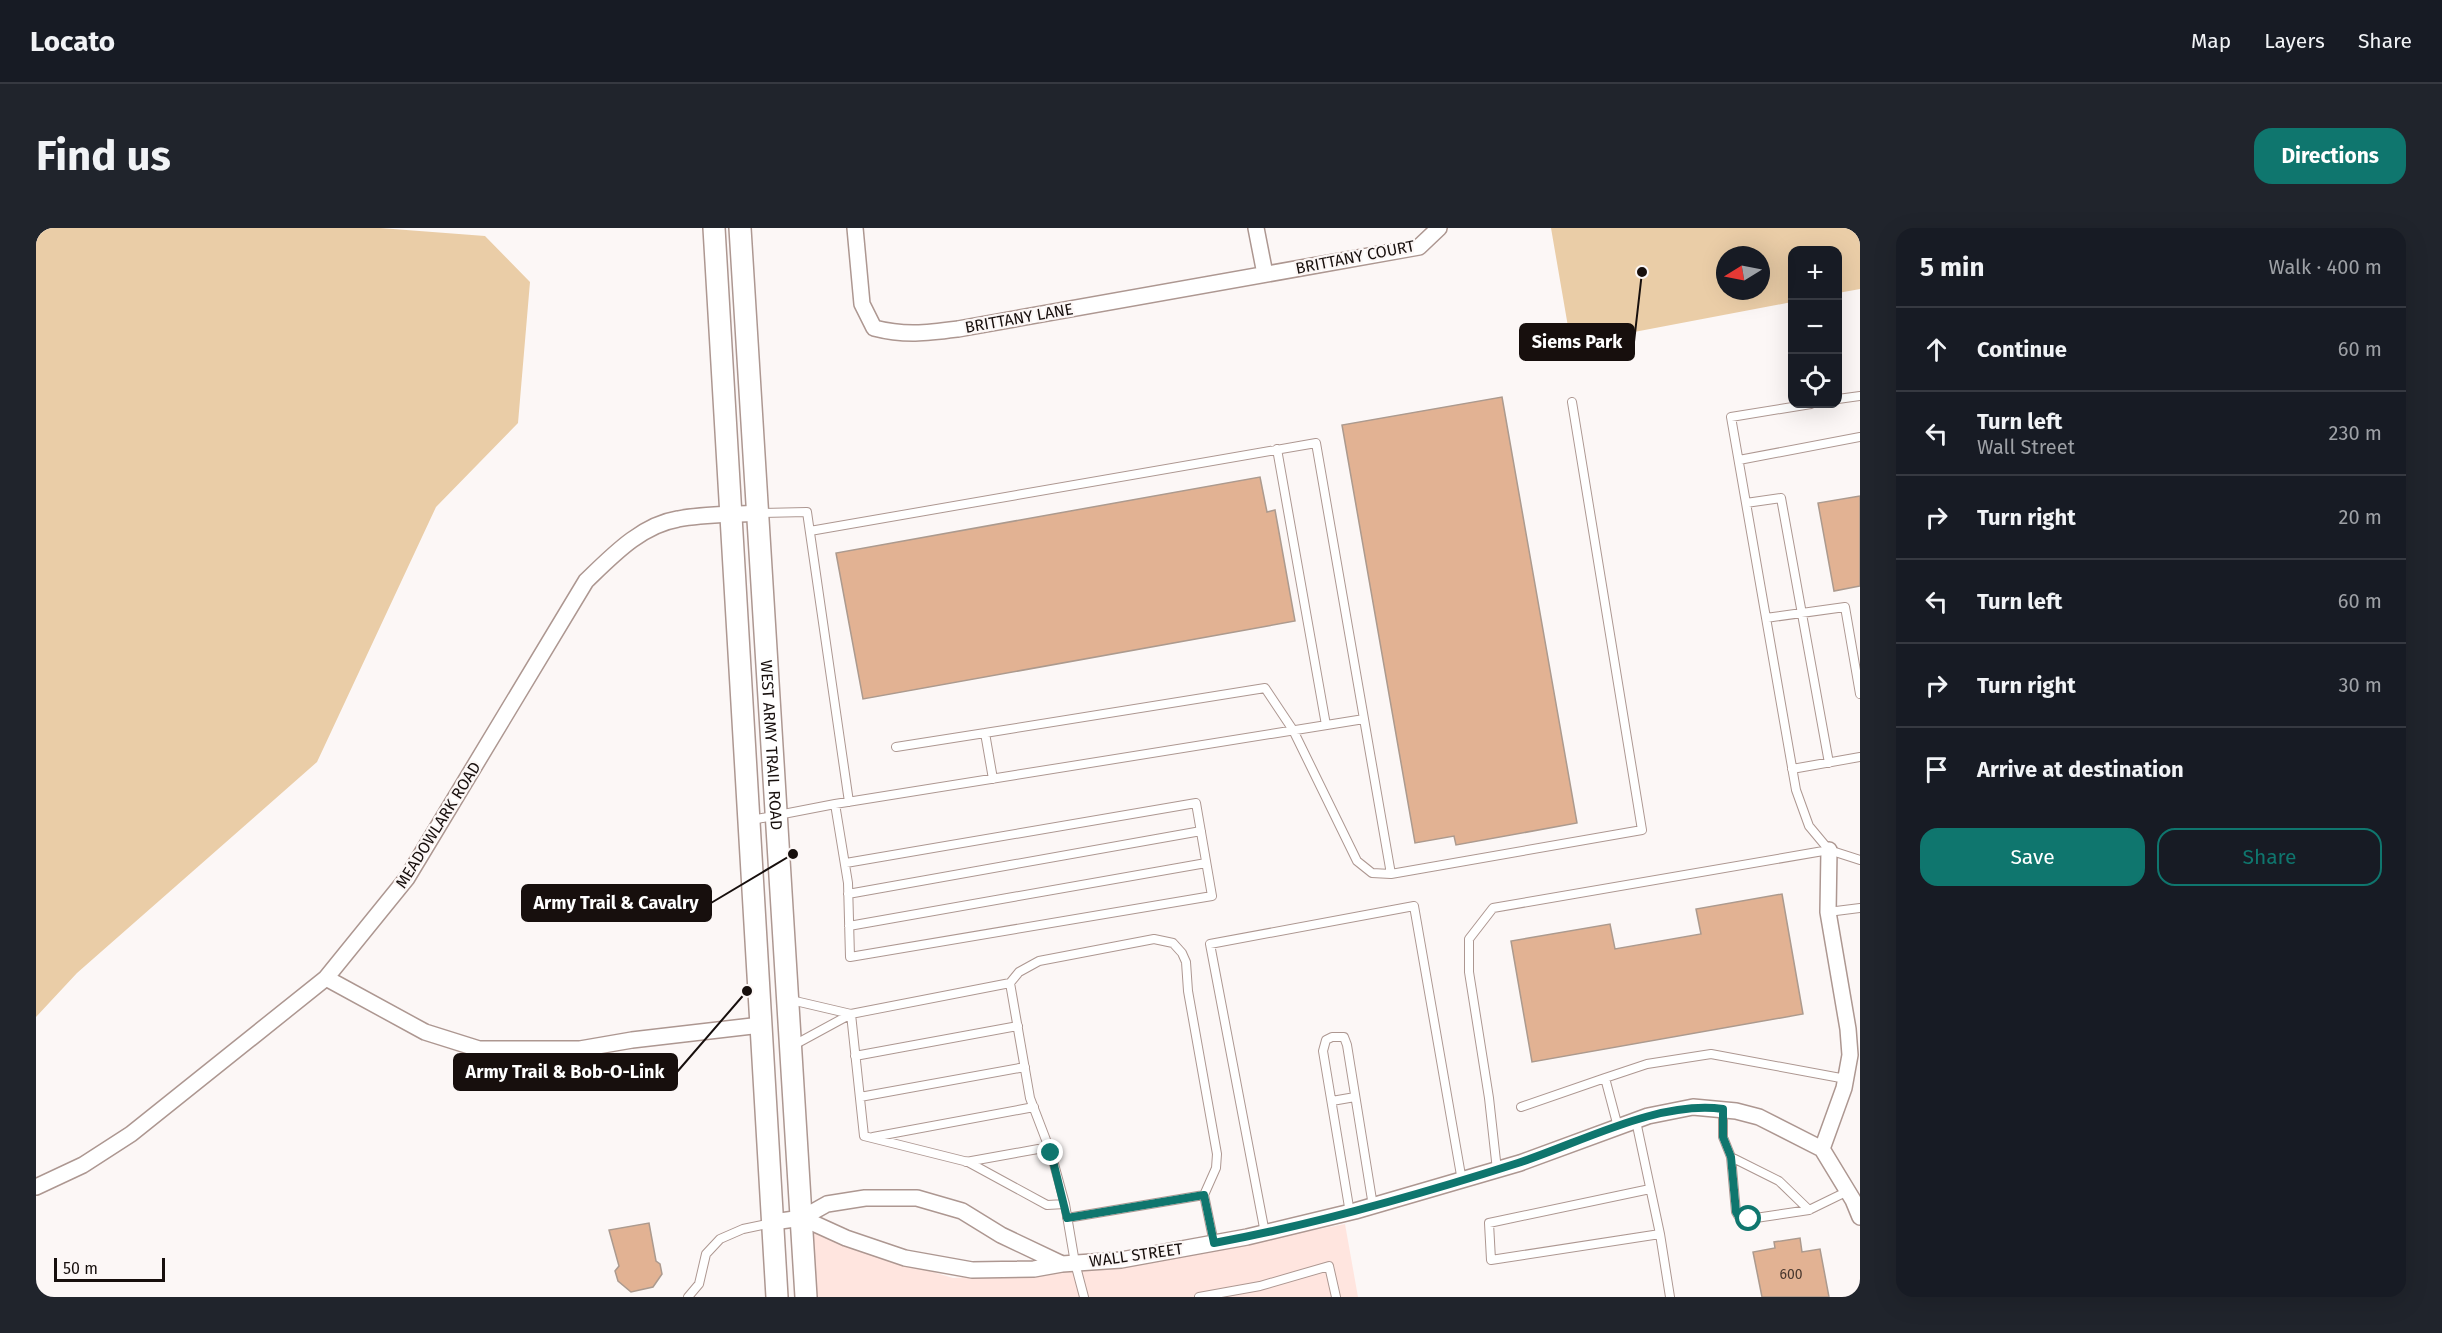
<!DOCTYPE html>
<html lang="en">
<head>
<meta charset="utf-8">
<style>
	:root { --surface:#171b24; --page:#20242c; --text:#f1f3f6; --muted:#9ea1a6; --line:#363941; --accent:#0f766e }
	body { margin:0; font-family:"Fira Sans",sans-serif; background:var(--page); color:var(--text) }
	.controls { position:absolute; right:18px; top:18px; display:grid; overflow:hidden; border-radius:12px; box-shadow:0 6px 24px #0002 }
	.controls button { width:54px; height:54px; display:grid; place-items:center; padding:0; border:0; border-bottom:2px solid var(--line); background:var(--surface); color:var(--text); font:30px sans-serif }
	.compass { position:absolute; left:1680px; top:18px; width:54px; height:54px; border-radius:50%; background:var(--surface); box-shadow:0 6px 24px #0002; rotate:260deg }
	.scale { position:absolute; left:18px; bottom:15px; width:111px; box-sizing:border-box; padding-left:6px; border:3px solid #170f0d; border-top:0; font-size:16px; line-height:21px; white-space:nowrap; color:#170f0d; -webkit-text-stroke:4px #fcf7f6; paint-order:stroke }
	.stop { position:absolute; width:18px; height:18px; margin:-14px; border:4px solid #0f766e; border-radius:50%; background:#fff }
	.stop.end { background:#0f766e; border-color:#fff; box-shadow:0 2px 6px #0008 }
	.list { margin:0; padding:0; list-style:none }
	h2 { display:flex; justify-content:space-between; align-items:center; height:78px; margin:0; padding:0 24px; font-size:26px }
	h2 small { font-size:20px; font-weight:400; color:var(--muted) }
	.list li { display:grid; grid-template-columns:39px 1fr auto; gap:18px; align-items:center; box-sizing:border-box; height:84px; padding:0 24px; border-top:2px solid var(--line) }
	.list b { display:block; font-size:22px; white-space:nowrap }
	.list p { margin:0; font-size:20px; white-space:nowrap; color:var(--muted) }
	.list em { font-size:20px; font-style:normal; color:var(--muted) }
	.actions { display:flex; gap:12px; padding:18px 24px }
	.actions a { flex:1; padding:14px 0; border:2px solid var(--accent); border-radius:18px; text-align:center; font-size:21px; color:var(--accent) }
	.actions .main { background:var(--accent); color:#fff }
	.icon { flex:none; width:33px; height:33px; fill:none; stroke:currentColor; stroke-width:2; stroke-linecap:round; stroke-linejoin:round }
	.map { position:relative; flex:none; width:1824px; height:1069px; overflow:hidden; border-radius:18px }
	header { display:flex; align-items:center; gap:36px; box-sizing:border-box; height:84px; padding:0 30px; background:var(--surface); border-bottom:2px solid var(--line) }
	header strong { font-size:28px }
	nav { display:flex; gap:33px; margin-inline-start:auto; font-size:21px }
	.intro { display:flex; align-items:center; justify-content:space-between; box-sizing:border-box; height:144px; padding:0 36px }
	h1 { margin:0; font-size:42px }
	.button { padding:15px 27px; border-radius:18px; background:var(--accent); color:#fff; font-size:21px; font-weight:700 }
	main { display:flex; gap:36px; padding:0 36px }
	aside { flex:1; background:var(--surface); border-radius:18px; box-shadow:0 6px 24px #0002 }
	.map>svg:first-child { display:block }
	.built { fill:#ffe5df }
	.green { fill:#eacda7; fill-rule:evenodd }
	.building { fill:#e2b293; stroke:#ac9a8e; stroke-width:1.5 }
	.lines { fill:none; stroke-linecap:round; stroke-linejoin:round }
	.lane-casing { stroke:#ad9791; stroke-width:10 }
	.street-casing { stroke:#ad9791; stroke-width:18 }
	.secondary-casing { stroke:#ad9791; stroke-width:24 }
	.lane { stroke:#fff; stroke-width:8 }
	.street { stroke:#fff; stroke-width:15 }
	.secondary { stroke:#fff; stroke-width:21 }
	.route { stroke:#0f766e; stroke-width:8 }
	.labels { text-anchor:middle; dominant-baseline:central; stroke-width:4.5; stroke-linejoin:round; paint-order:stroke }
	.number-label { font-size:14px; fill:#4a382e }
	.street-label { font-size:16px; fill:#170f0d; stroke:#fcf7f6 }
	.leader { fill:none; stroke:#170f0d; stroke-width:2 }
	.callout-dot { fill:#170f0d; stroke:#fcf7f6; stroke-width:2 }
	.callout { fill:#170f0d; stroke:#170f0d; stroke-width:2 }
	.callout-label { font-size:18px; text-anchor:middle; font-weight:bold; fill:#fff }
</style>
</head>
<body>
<header>
<strong>Locato</strong>
<nav><a>Map</a><a>Layers</a><a>Share</a></nav>
</header>
<div class="intro"><h1>Find us</h1><a class="button">Directions</a></div>
<main>
<div class="map">
<svg width="1824" height="1069" viewBox="0 0 1824 1069">
	<rect width="100%" height="100%" fill="#fcf7f6"/>
	<!-- built -->
	<path class="built" d="M 1309,996 L 1322,1069 L 778,1069 L 774,1003 L 831,1024 L 917,1050 L 1086,1040 Z"/>
	<!-- green -->
	<path class="green" d="M 0,0 L 344,0 L 449,8 L 494,54 L 482,195 L 400,279 L 281,534 L 41,745 L 0,789 Z
		M 1515,0 L 1824,0 L 1824,61 L 1802,65 L 1802,22 L 1756,22 L 1756,74 L 1535,116 ZM 1689,27 L 1725,27 L 1725,63 L 1689,63 Z"/>
	<!-- building -->
	<path class="building" d="M 1466,169 L 1541,595 L 1420,617 L 1418,608 L 1379,615 L 1306,197 Z
		M 1224,249 L 1231,284 L 1239,282 L 1259,393 L 827,471 L 800,325 Z
		M 1824,268 L 1824,358 L 1798,363 L 1782,275 Z
		M 1746,666 L 1767,786 L 1496,834 L 1475,713 L 1574,696 L 1579,721 L 1665,706 L 1660,681 Z
		M 613,995 L 620,1033 L 624,1036 L 626,1046 L 617,1059 L 595,1064 L 582,1053 L 579,1043 L 583,1038 L 573,1002 Z
		M 1764,1010 L 1766,1024 L 1784,1021 L 1793,1069 L 1726,1069 L 1717,1024 L 1739,1020 L 1738,1014 Z"/>
	<g class="lines">
		<defs>
			<path id="lane" d="M 1802,171 L 1824,168
				M 1775,176 L 1695,189 L 1760,562 L 1773,598 L 1793,622
				M 1241,221 L 1290,497
				M 1703,232 L 1824,209
				M 1710,275 L 1745,270 L 1793,535
				M 723,285 L 771,284 L 813,574
				M 774,303 L 1280,215 L 1355,646 L 1336,645 L 1321,633 L 1257,502 L 1229,460 L 949,505 L 957,551
				M 1730,390 L 1809,379 L 1824,466
				M 860,519 L 949,505
				M 1756,541 L 1824,529
				M 799,576 L 812,655 L 814,729 L 1176,668 L 1160,575 L 810,635
				M 716,592 L 799,576 L 1328,491
				M 1355,646 L 1606,602 L 1536,174
				M 812,666 L 1165,603
				M 1792,684 L 1824,680
				M 813,698 L 1170,635
				M 974,755 L 983,744 L 1003,733 L 1118,711 L 1137,715 L 1146,725 L 1150,734 L 1152,763 L 1181,926 L 1180,940 L 1168,967
				M 755,772 L 815,786
				M 758,817 L 815,786 L 974,755 L 994,870 L 1015,925 L 1029,976 L 1011,977 L 932,934 L 828,908 L 815,786
				M 819,828 L 982,798
				M 1569,850 L 1611,836 L 1675,826 L 1810,851
				M 824,869 L 989,839
				M 1296,873 L 1319,869
				M 1485,879 L 1569,850 L 1582,899
				M 1687,881 L 1687,909 L 1695,929 L 1743,953 L 1773,982 L 1812,963
				M 1600,893 L 1624,1006 L 1455,1032 L 1453,995 L 1614,961
				M 837,909 L 998,879
				M 1695,929 L 1700,984 L 1703,989 L 1713,991 L 1773,982
				M 930,934 L 1013,919
				M 1461,942 L 1453,870 L 1433,744 L 1433,711 L 1457,680 L 1793,622 L 1824,632
				M 1029,976 L 1039,1035 L 1048,1069
				M 1314,985 L 1287,823 L 1290,812 L 1296,809 L 1308,809 L 1311,817 L 1337,978
				M 1031,990 L 1168,967 L 1178,1015
				M 1229,1005 L 1174,716 L 1378,678 L 1426,953
				M 1624,1006 L 1634,1069
				M 652,1069 L 663,1056 L 670,1026 L 684,1011 L 707,1001 L 736,995
				M 1163,1069 L 1224,1058 L 1293,1038 L 1300,1069"/>
			<path id="street" d="M 819,0 L 826,76 L 838,100 C 869,108 891,105 922,101 L 1383,19 L 1403,0
				M 1220,0 L 1229,46
				M 290,750 L 389,804 L 443,821 L 544,821 L 596,812 L 725,797
				M 1786,921 L 1808,860 L 1814,827 L 1812,801 L 1792,684 L 1793,622
				M 0,959 L 47,937 L 95,906 L 290,750 L 371,650 L 550,353 C 576,328 605,297 642,291 C 668,286 695,287 721,285
				M 766,990 L 810,1010 L 869,1030 L 936,1042 L 998,1041 L 1026,1036 L 1085,1032 L 1211,1009 L 1319,983 L 1484,935 L 1612,888 L 1657,879 L 1700,883 L 1723,889 L 1786,921 L 1817,972 L 1824,989
				M 737,994 L 766,990 L 791,976 L 829,970 L 881,970 L 926,983 L 965,1007 L 1026,1036"/>
			<g id="secondary">
				<path d="M 678,0 L 741,1069"/>
				<path id="s1" d="M 704,0 L 770,1069"/>
			</g>
		</defs>
		<!-- lane casing -->
		<use href="#lane" class="lane-casing"/>
		<!-- street casing -->
		<use href="#street" class="street-casing"/>
		<!-- secondary casing -->
		<use href="#secondary" class="secondary-casing"/>
		<!-- lane -->
		<use href="#lane" class="lane"/>
		<!-- street -->
		<use href="#street" class="street"/>
		<!-- secondary -->
		<use href="#secondary" class="secondary"/>
	</g>
	<g class="lines">
		<!-- route -->
		<path class="route" d="M 1015,925 L 1031,990 L 1168,967 L 1178,1015 C 1281,996 1382,967 1482,935 C 1544,915 1622,872 1687,881 L 1687,909 L 1695,929 L 1700,984 L 1703,989 L 1713,991"/>
	</g>
	<g class="labels">
		<!-- number labels -->
		<g class="number-label">
			<text x="1755" y="1046">600</text>
		</g>
		<!-- street labels -->
		<g class="street-label">
			<text transform="translate(1319 29) rotate(-11)">BRITTANY COURT</text>
			<text transform="translate(983 90) rotate(-10)">BRITTANY LANE</text>
			<text stroke="none"><textPath href="#s1" startOffset="518">WEST ARMY TRAIL ROAD</textPath></text>
			<text transform="translate(402 597) rotate(-58)">MEADOWLARK ROAD</text>
			<text transform="translate(1100 1027) rotate(-8)">WALL STREET</text>
		</g>
	</g>
	<!-- callouts -->
	<path class="leader" d="M1606 44L1598 114M757 626L675 675M711 763L641 844"/>
	<g class="callout-dot">
		<circle cx="1606" cy="44" r="6"/>
		<circle cx="757" cy="626" r="6"/>
		<circle cx="711" cy="763" r="6"/>
	</g>
	<g class="callout">
		<rect x="1484" y="96" width="114" height="36" rx="6"/>
		<rect x="486" y="657" width="189" height="36" rx="6"/>
		<rect x="418" y="826" width="223" height="36" rx="6"/>
	</g>
	<g class="callout-label">
		<text x="1541" y="120">Siems Park</text>
		<text x="580" y="681">Army Trail &amp; Cavalry</text>
		<text x="529" y="850">Army Trail &amp; Bob-O-Link</text>
	</g>
</svg>
<div class="controls">
<button>+</button>
<button>−</button>
<button><svg class="icon" aria-label="locate" viewBox="0 0 24 24"><circle cx="12" cy="12" r="6"/><path d="M12 2v4M12 18v4M2 12h4M18 12h4"/></svg></button>
</div>
<svg class="compass" viewBox="-18 -18 36 36"><path d="M0-13l5 13h-10z" fill="#e53935"/><path d="M0 13l5-13h-10z" fill="#9ea1a6"/></svg>
<div class="scale">50 m</div>
<div class="stop" style="left:1713px;top:991px"></div>
<div class="stop end" style="left:1015px;top:925px"></div>
</div>
<aside>
<h2>5 min<small>Walk · 400 m</small></h2>
<ul class="list">
<li><svg class="icon" aria-label="ahead" viewBox="0 0 24 24"><path d="M12 20V5M6 11l6-6 6 6"/></svg><div><b>Continue</b></div><em>60 m</em></li>
<li><svg class="icon" aria-label="left" viewBox="0 0 24 24"><path d="M17 20v-9H6M10 6l-5 5 5 5"/></svg><div><b>Turn left</b><p>Wall Street</p></div><em>230 m</em></li>
<li><svg class="icon" aria-label="right" viewBox="0 0 24 24"><path d="M7 20v-9h11M14 6l5 5-5 5"/></svg><div><b>Turn right</b></div><em>20 m</em></li>
<li><svg class="icon" aria-label="left" viewBox="0 0 24 24"><path d="M17 20v-9H6M10 6l-5 5 5 5"/></svg><div><b>Turn left</b></div><em>60 m</em></li>
<li><svg class="icon" aria-label="right" viewBox="0 0 24 24"><path d="M7 20v-9h11M14 6l5 5-5 5"/></svg><div><b>Turn right</b></div><em>30 m</em></li>
<li><svg class="icon" aria-label="arrive" viewBox="0 0 24 24"><path d="M6 21V4h12l-3 4 3 4H6"/></svg><div><b>Arrive at destination</b></div></li>
</ul>
<div class="actions"><a class="main">Save</a><a>Share</a></div>
</aside>
</main>
</body>
</html>
